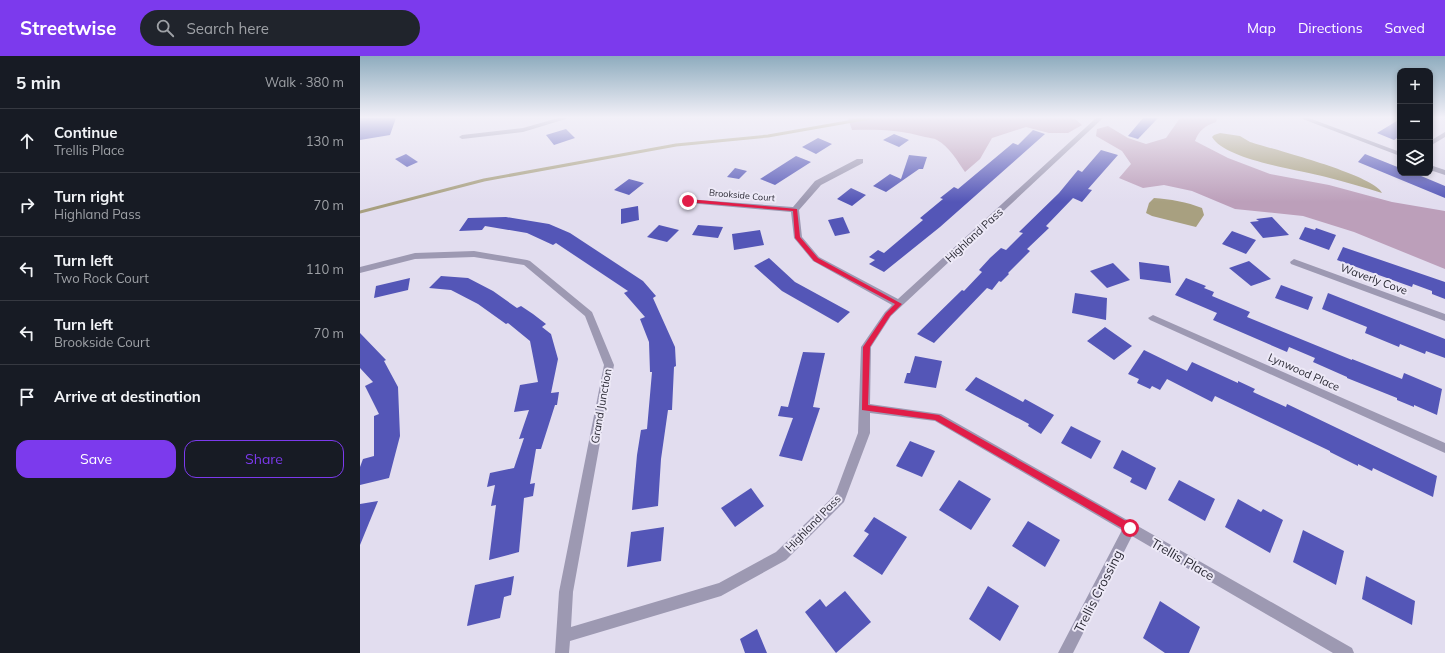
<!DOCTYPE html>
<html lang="en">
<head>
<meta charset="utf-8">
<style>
	:root { --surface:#171b24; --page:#20242c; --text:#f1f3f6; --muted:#9ea1a6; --line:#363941; --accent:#7c3aed }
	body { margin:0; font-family:Mulish,sans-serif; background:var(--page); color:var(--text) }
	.controls { position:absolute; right:12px; top:12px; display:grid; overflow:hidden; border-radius:8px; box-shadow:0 2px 6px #0003 }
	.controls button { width:36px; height:36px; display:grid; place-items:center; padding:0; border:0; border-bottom:1px solid var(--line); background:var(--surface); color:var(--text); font:20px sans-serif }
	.stop { position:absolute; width:12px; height:12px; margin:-9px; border:3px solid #e11d48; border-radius:50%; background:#fff }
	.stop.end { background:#e11d48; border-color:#fff; box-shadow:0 1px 4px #0008 }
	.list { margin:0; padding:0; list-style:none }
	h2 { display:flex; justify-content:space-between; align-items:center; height:52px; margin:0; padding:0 16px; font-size:17px }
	h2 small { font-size:13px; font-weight:400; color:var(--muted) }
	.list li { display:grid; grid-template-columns:26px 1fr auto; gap:12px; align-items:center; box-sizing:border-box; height:64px; padding:0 16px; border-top:1px solid var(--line) }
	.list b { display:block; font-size:15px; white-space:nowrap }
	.list p { margin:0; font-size:13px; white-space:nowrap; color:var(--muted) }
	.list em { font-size:13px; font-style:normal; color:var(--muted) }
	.actions { display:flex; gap:8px; padding:12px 16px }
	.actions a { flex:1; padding:9px 0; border:1px solid var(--accent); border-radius:12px; text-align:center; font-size:14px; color:var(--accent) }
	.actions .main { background:var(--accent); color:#fff }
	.icon { flex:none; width:22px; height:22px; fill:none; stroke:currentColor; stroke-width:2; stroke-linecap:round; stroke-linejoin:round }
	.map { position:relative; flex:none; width:1085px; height:597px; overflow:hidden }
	header { display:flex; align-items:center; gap:24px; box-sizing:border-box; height:56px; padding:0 20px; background:var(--accent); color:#fff }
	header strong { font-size:19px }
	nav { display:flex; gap:22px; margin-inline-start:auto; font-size:14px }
	.search { width:280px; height:36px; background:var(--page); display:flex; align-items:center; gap:10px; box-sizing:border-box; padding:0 14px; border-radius:22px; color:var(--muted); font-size:15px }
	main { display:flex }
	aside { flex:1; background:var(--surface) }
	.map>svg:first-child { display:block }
	.green { fill:#bc9fba }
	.water { fill:#a8a080 }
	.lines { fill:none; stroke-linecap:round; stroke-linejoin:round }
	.stream { stroke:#a8a080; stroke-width:3 }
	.building { fill:#5456b7 }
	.minor { fill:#9d99b2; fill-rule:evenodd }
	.route { fill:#e11d48 }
	.labels { text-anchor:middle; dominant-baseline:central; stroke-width:4; stroke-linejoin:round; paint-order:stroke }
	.far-street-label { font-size:9px; fill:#2a2934; stroke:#ede9f7 }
	.street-label { font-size:11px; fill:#2a2934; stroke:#ede9f7 }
	.near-street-label { font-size:13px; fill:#2a2934; stroke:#ede9f7 }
</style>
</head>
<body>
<header>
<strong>Streetwise</strong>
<div class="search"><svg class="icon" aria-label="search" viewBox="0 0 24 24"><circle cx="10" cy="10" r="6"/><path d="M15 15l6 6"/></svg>Search here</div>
<nav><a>Map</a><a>Directions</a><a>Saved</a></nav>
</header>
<main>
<aside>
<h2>5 min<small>Walk · 380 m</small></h2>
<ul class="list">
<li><svg class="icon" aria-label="ahead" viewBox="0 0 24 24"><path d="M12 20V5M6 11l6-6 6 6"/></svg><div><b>Continue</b><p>Trellis Place</p></div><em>130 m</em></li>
<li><svg class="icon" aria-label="right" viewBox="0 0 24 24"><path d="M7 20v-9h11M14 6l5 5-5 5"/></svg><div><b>Turn right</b><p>Highland Pass</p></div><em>70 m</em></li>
<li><svg class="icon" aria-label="left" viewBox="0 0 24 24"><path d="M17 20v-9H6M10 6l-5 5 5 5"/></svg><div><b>Turn left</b><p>Two Rock Court</p></div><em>110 m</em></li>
<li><svg class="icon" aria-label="left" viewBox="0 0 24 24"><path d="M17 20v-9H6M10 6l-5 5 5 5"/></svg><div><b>Turn left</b><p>Brookside Court</p></div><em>70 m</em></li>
<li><svg class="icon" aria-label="arrive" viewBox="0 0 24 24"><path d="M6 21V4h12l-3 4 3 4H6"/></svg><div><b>Arrive at destination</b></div></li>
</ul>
<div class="actions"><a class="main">Save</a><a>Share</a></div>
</aside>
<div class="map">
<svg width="1085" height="597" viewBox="0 0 1085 597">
	<rect width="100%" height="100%" fill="#e2ddef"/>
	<!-- green -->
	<path class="green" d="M 488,62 L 712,62 L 715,63 L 722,69 L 708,77 L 689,77 L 666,71 L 632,82 L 620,103 L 605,116 C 598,106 589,90 577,84 C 574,82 569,82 565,81 C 541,74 517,73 492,74 Z
		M 820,62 L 857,62 L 856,66 C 845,70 839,74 835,85 L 868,102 L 910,118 L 969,129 L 1032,146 L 1085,155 L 1085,213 L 994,176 L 943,160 L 875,153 L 832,135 L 804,129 L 783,132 L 759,122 L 771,108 L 762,95 L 736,80 L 737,73 L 748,70 L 768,82 L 786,88 L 806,82 Z"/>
	<!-- water -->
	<path class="water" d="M 860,77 L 880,80 L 890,86 C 912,93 1014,119 1022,137 C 1004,131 985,126 966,121 C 940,114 865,104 852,81 L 854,79 Z
		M 794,142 C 810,143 827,146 842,152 L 844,159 L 836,171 L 792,160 L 786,157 L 789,147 Z"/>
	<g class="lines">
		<!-- stream -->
		<path class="stream" d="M 0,156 L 124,124 L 316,89 L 408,80 L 510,62"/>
	</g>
	<!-- building -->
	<path class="building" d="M 0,62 L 36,62 L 30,79 L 0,84 Z
		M 783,62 L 798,62 L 778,83 L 768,80 Z
		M 1040,63 L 1040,80 L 1034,84 L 1017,77 Z
		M 206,73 L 215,82 L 194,89 L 186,79 Z
		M 673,74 L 685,78 L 580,171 L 524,216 L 509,208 L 515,204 L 509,201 L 518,194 L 524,197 L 563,164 L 560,162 L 583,143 L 580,142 L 594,131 L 598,133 L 653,87 L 658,89 Z
		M 534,78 L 549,84 L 539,91 L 523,84 Z
		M 458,82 L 472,88 L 456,98 L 442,91 Z
		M 741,94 L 758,99 L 728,133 L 732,134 L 722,146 L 713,142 L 686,170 L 689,172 L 667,193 L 670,195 L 648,217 L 649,218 L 641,226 L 639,225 L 632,234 L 627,232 L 574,287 L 557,278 L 602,234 L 604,235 L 622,216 L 619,214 L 630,202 L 641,192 L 646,194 L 663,177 L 659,176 L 699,137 L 718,114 L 722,116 Z
		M 46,98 L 58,106 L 47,111 L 35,103 Z
		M 1005,98 L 1040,112 L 1040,117 L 1054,117 L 1085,130 L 1085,142 L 998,106 Z
		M 549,99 L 567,101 L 563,113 L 559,113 L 526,136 L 513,130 L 530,118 L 541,123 Z
		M 436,100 L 451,106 L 415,129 L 400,123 Z
		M 375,112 L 387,115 L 379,123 L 367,121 Z
		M 269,123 L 284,127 L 269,139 L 254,134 Z
		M 491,132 L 506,139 L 492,150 L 477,143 Z
		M 278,150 L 279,164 L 261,168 L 261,153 Z
		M 146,161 L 189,168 L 210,177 L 283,225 L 296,240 L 293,242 L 315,291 L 316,310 L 314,311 L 312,354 L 308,354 L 301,403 L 298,450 L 272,454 L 277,399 L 281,374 L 287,373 L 292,316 L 290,316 L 289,286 L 280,263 L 285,261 L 264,237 L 268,235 L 196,187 L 193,189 L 167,177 L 125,170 L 122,174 L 99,175 L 108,162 Z
		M 483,161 L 490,177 L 475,180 L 468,164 Z
		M 912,161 L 929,179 L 903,182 L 890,166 L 899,165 L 896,163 Z
		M 299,169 L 319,174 L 307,186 L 287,181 Z
		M 338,169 L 363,171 L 358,182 L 332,179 Z
		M 945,171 L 955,174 L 956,172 L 976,179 L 969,194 L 939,183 Z
		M 400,174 L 404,189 L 374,194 L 372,178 Z
		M 872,175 L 896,184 L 886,198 L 862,188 Z
		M 983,191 L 1085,226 L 1085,243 L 1072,238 L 1072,235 L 1053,228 L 1052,231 L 977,204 Z
		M 409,202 L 435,226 L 490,256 L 478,267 L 422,235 L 394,210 Z
		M 889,205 L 911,223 L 891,230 L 869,212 Z
		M 779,206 L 809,210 L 811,227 L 780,223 Z
		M 753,207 L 770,224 L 747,232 L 730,215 Z
		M 81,220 L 108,222 L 133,235 L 157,252 L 161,250 L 173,258 L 186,268 L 182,271 L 191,278 L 198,303 L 191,337 L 199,336 L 197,349 L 195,349 L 181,393 L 176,393 L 170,428 L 175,427 L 173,440 L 164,442 L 159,496 L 129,504 L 136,449 L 131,450 L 135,429 L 127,431 L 130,417 L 154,412 L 164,382 L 159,383 L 169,354 L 154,356 L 160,329 L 178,326 L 170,285 L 148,267 L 146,268 L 118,248 L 91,234 L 69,232 Z
		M 50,222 L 48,234 L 14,242 L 16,230 Z
		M 826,222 L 846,230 L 844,232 L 854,236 L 852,240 L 890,256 L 887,261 L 992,304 L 992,303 L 1042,323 L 1044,317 L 1082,333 L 1077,359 L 1054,349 L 1054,351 L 1037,344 L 1037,342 L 987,322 L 987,321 L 953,306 L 955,302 L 929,291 L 927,296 L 853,264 L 857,257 L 815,239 Z
		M 921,229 L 953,241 L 948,254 L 915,242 Z
		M 715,237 L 747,242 L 746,264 L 712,257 Z
		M 968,237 L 1085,283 L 1085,302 L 1066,295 L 1065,298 L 1040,288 L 1039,291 L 1005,277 L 1007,271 L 962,253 Z
		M 745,271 L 772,290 L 754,304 L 727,285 Z
		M 0,277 L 26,304 L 24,305 L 38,331 L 40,380 L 29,422 L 0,429 L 0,411 L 3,403 L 14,400 L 14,360 L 19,358 L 5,330 L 13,326 L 0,312 Z
		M 784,294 L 827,315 L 832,306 L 878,327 L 878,325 L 895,333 L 893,336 L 926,351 L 927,348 L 1077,420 L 1073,441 L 1013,412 L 1012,415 L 998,408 L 998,410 L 970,396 L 970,395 L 855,340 L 852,346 L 807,323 L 800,334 L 792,330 L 790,333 L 777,327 L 779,323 L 768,318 Z
		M 443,296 L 465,297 L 453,351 L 460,352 L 442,405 L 419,400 L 433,362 L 418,360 L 421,350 L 428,351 Z
		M 555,300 L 582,305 L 576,332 L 544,327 L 547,317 L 550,317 Z
		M 616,321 L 663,346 L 665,343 L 694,359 L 681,378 L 668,370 L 669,368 L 605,334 Z
		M 711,370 L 741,385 L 731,403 L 701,387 Z
		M 550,385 L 575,395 L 562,421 L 536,410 Z
		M 762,394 L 796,412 L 786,434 L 770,426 L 772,422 L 753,412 Z
		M 599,424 L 631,443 L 611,474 L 579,454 Z
		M 819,424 L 855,443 L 845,465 L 808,444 Z
		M 391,432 L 404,450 L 375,471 L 361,452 Z
		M 878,443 L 901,456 L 903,453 L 923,464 L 910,497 L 865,471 Z
		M 18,445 L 0,489 L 0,448 Z
		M 514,461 L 547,481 L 522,519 L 493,500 L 509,478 L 504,475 Z
		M 668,465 L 700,484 L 685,511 L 652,490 Z
		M 304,471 L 301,505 L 267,511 L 271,476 Z
		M 943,474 L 984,495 L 976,529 L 933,506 Z
		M 154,520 L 151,539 L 144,541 L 140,562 L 107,570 L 115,529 Z
		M 1006,520 L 1055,545 L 1052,569 L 1002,543 Z
		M 628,530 L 659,550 L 640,585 L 609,563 Z
		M 485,535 L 511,566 L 476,597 L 445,556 L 460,543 L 466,551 Z
		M 800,545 L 840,571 L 829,597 L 805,597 L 783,582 Z
		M 397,573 L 407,597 L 385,597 L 380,583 Z"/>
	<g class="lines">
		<!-- minor -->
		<path class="minor" d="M 198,62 L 209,62 L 163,76 L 102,83 L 99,81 L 102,79 L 163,72 Z
			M 736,62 L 743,62 L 531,260 L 511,291 L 510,348 L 581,358 L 992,592 L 994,597 L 973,597 L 772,480 L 713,597 L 698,597 L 762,474 L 575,365 L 510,357 L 510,377 L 484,446 L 426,504 L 361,540 L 210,585 L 209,597 L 195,597 L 199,536 L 244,309 L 225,260 L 164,209 L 114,201 L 55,203 L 0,217 L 0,211 L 55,197 L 114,195 L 167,204 L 170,205 L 232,256 L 254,309 L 213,536 L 211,571 L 359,527 L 416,496 L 475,439 L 498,377 L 501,291 L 525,256 L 532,249 L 453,205 L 434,182 L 431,156 L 328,147 L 324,145 L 325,143 L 433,151 L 455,125 L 497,103 L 503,103 L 503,107 L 461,129 L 439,154 L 442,181 L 459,201 L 538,243 Z
			M 940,62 L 949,62 L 1040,96 L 1040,100 Z
			M 1085,76 L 1085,81 L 1070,90 L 1070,85 Z
			M 1070,109 L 1085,114 L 1085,119 L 1070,114 Z
			M 934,203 L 1085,258 L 1085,265 L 931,208 L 930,206 Z
			M 793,259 L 1085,387 L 1085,397 L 790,264 L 788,262 Z"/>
	</g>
	<!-- sky -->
	<linearGradient id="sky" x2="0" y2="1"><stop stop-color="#8eacbe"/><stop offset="0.42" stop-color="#f2f0f8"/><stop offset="1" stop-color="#f2f0f8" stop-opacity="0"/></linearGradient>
	<rect width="1085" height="146" fill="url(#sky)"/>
	<!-- route -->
	<path class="route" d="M 328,143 L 437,153 L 440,181 L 458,202 L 542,248 L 530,260 L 510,291 L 508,349 L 579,359 L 773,469 L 773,475 L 767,475 L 575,364 L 502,354 L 503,291 L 526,257 L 535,248 L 454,205 L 435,182 L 433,155 L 326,146 L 325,145 Z"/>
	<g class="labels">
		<!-- far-street labels -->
		<g class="far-street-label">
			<text transform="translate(382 139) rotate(5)">Brookside Court</text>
		</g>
		<!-- street labels -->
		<g class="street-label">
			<text transform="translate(614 179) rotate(-43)">Highland Pass</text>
			<text transform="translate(1014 223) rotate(20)">Waverly Cove</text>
			<text transform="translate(944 316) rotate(24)">Lynwood Place</text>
			<text transform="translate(241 350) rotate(-80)">Grand Junction</text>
			<text transform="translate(453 467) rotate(-46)">Highland Pass</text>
		</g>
		<!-- near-street labels -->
		<g class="near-street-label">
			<text transform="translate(823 503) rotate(30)">Trellis Place</text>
			<text transform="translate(738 535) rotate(-63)">Trellis Crossing</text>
		</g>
	</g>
</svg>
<div class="controls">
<button>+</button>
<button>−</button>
<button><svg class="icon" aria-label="layers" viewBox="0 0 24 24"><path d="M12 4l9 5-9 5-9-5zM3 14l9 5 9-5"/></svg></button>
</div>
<div class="stop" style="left:770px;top:472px"></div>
<div class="stop end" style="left:328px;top:145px"></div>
</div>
</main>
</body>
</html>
